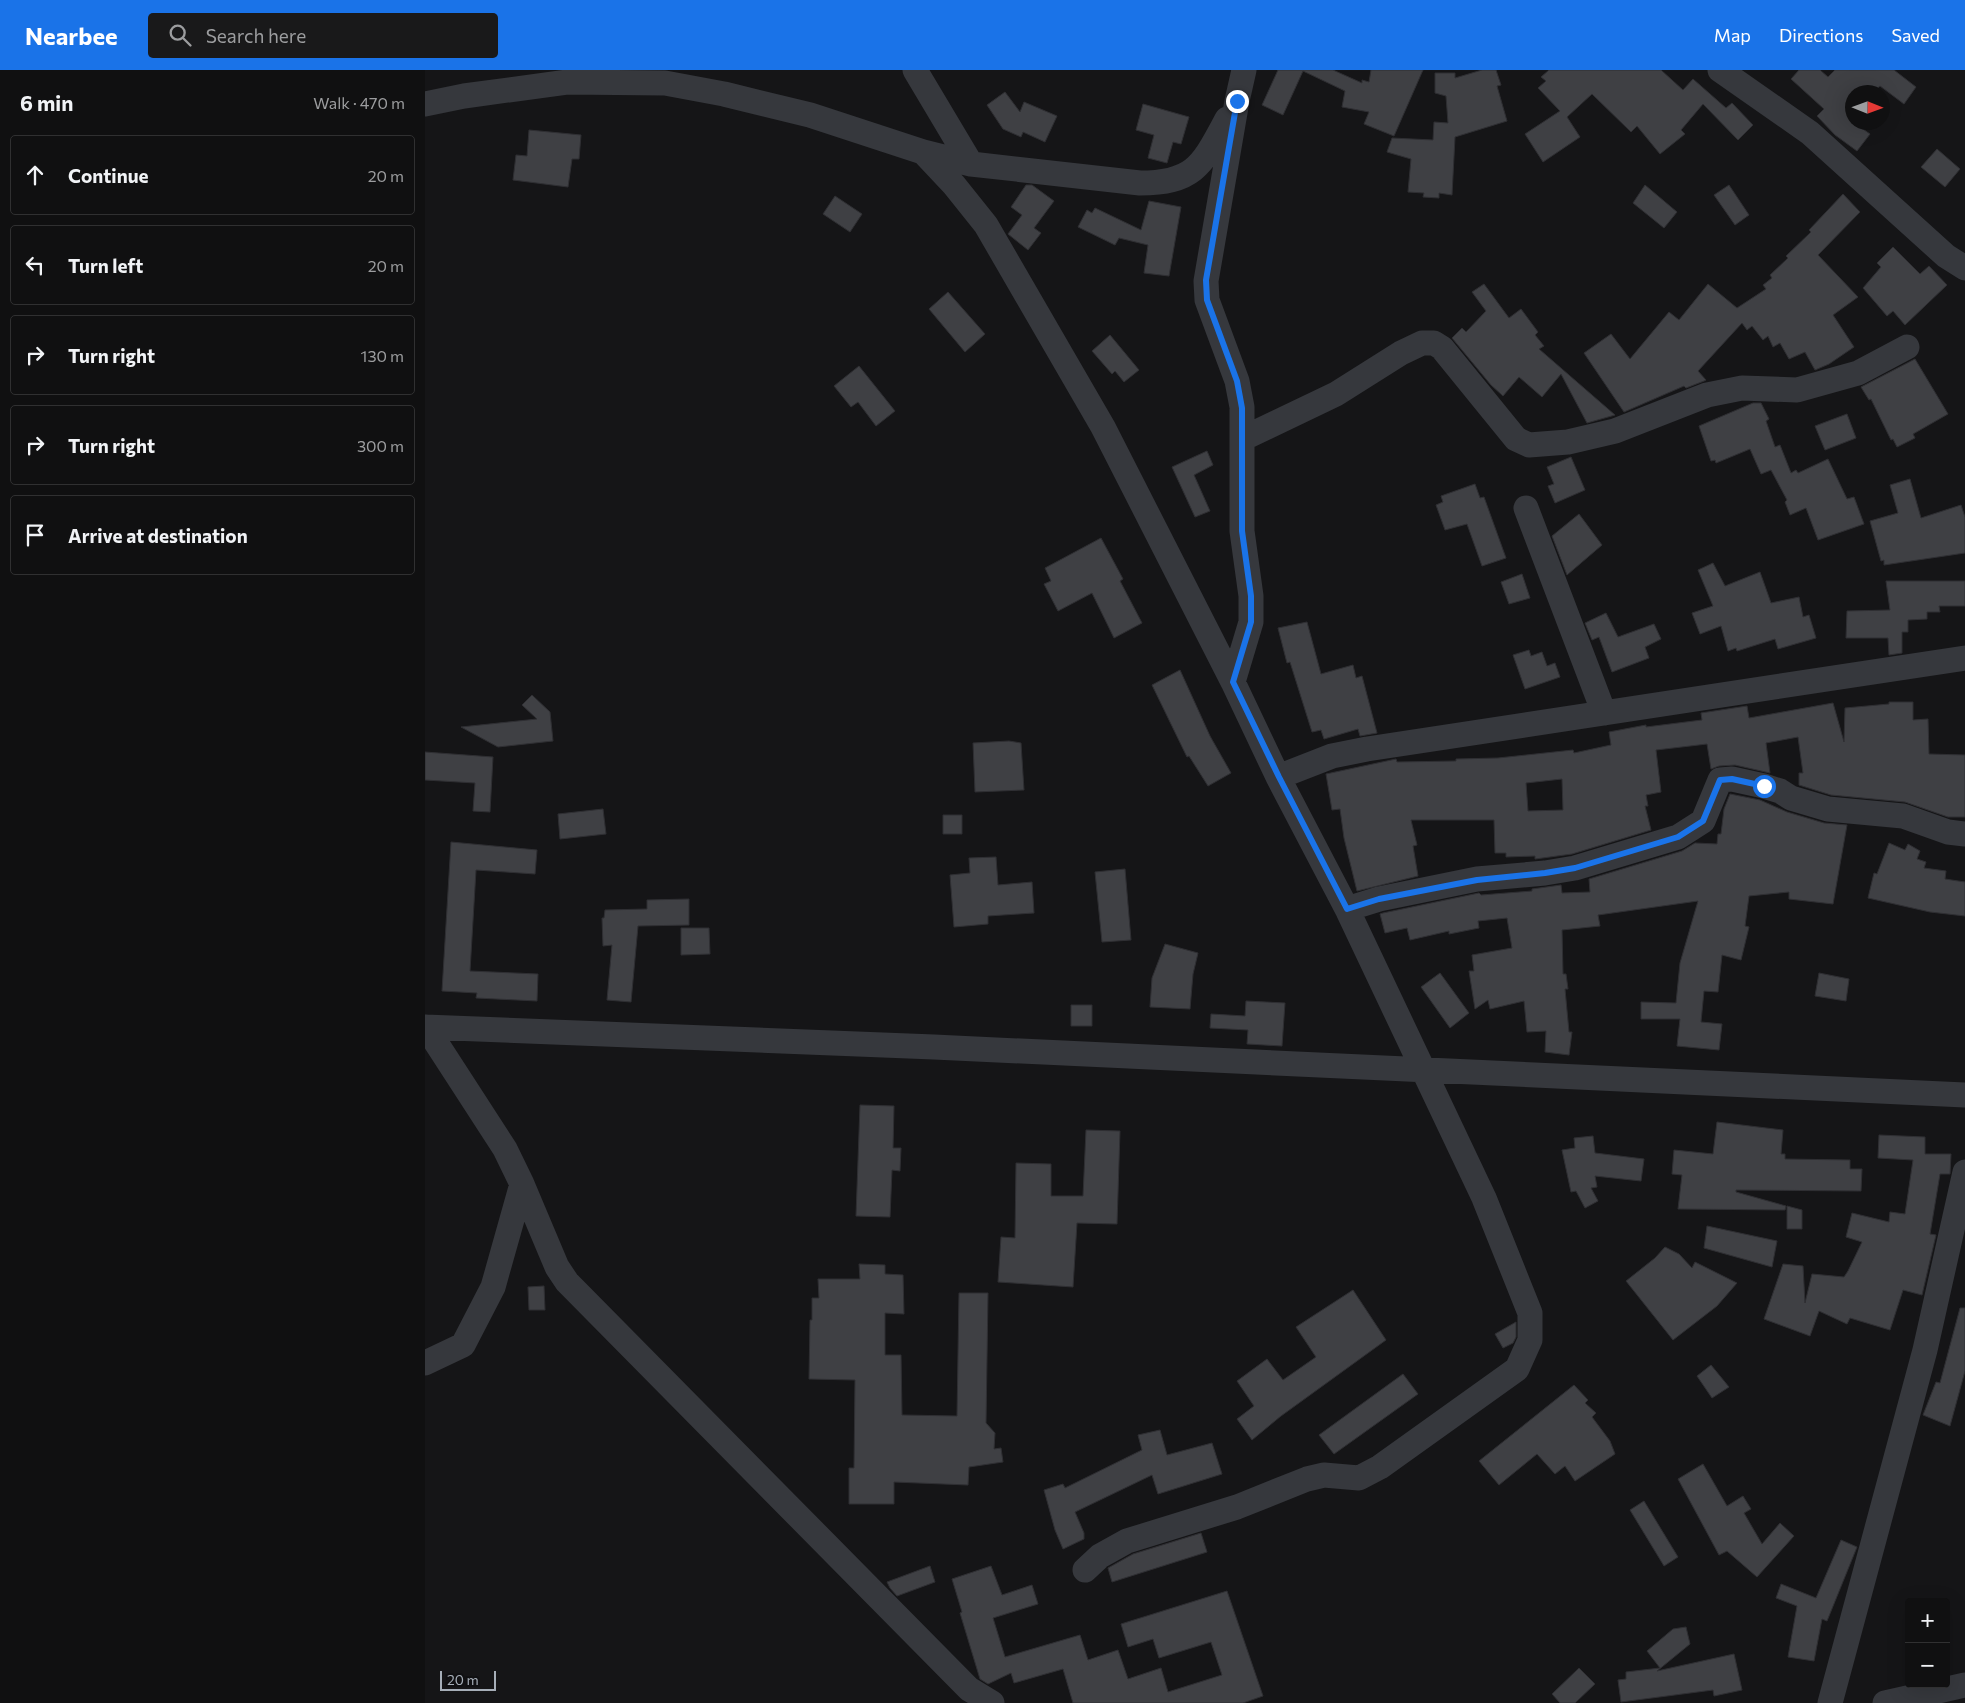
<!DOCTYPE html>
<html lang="en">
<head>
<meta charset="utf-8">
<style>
	:root { --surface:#101011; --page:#19191a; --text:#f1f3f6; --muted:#9c9d9f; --line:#303031; --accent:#1a73e8 }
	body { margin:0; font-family:Commissioner,sans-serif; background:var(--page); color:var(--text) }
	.controls { position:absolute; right:15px; bottom:15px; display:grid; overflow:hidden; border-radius:5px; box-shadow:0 5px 20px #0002 }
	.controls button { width:45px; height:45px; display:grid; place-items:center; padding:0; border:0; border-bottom:1px solid var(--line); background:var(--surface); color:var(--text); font:25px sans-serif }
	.compass { position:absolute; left:1420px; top:15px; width:45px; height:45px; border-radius:50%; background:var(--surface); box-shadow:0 5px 20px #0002; rotate:91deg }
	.scale { position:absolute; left:15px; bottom:12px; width:56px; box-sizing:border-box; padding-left:5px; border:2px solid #a6aeb8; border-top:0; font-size:14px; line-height:18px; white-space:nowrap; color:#a6aeb8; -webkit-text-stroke:4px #101012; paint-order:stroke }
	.stop { position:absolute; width:15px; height:15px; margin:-11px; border:4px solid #1a73e8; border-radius:50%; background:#fff }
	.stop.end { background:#1a73e8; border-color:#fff; box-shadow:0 1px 5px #0008 }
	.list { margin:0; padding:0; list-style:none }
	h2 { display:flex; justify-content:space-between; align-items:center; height:65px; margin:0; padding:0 20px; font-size:21px }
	h2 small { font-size:16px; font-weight:400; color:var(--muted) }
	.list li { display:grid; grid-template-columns:32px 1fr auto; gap:15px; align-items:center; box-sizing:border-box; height:80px; margin:0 10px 10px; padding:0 10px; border:1px solid var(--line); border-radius:5px }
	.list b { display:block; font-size:19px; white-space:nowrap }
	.list em { font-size:16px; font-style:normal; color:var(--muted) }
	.icon { flex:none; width:28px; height:28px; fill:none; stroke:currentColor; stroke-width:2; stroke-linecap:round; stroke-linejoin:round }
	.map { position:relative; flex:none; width:1540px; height:1633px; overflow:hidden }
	header { display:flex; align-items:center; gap:30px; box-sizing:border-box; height:70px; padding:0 25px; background:var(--accent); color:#fff }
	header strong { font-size:24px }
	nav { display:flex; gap:28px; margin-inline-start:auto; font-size:18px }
	.search { width:350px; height:45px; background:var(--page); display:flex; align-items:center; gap:12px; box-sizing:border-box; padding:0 18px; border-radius:5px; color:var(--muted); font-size:19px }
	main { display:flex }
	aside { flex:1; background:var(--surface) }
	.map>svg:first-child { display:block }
	.building { fill:#3f4044; stroke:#2f2f33; fill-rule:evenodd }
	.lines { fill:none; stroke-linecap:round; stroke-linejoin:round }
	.minor { stroke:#36383d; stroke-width:25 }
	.route { stroke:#1a73e8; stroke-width:6 }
</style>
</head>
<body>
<header>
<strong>Nearbee</strong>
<div class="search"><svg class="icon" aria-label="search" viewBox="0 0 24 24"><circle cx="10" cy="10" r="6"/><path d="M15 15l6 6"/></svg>Search here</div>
<nav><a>Map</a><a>Directions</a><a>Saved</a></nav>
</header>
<main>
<aside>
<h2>6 min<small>Walk · 470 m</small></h2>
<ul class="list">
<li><svg class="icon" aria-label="ahead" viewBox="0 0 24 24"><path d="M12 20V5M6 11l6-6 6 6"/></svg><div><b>Continue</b></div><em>20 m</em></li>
<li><svg class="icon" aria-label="left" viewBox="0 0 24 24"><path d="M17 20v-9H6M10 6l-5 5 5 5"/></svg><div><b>Turn left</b></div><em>20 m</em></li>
<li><svg class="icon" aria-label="right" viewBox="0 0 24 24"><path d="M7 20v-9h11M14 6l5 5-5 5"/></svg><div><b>Turn right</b></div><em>130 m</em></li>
<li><svg class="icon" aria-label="right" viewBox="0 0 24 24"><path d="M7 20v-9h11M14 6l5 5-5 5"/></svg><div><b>Turn right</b></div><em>300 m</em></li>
<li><svg class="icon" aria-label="arrive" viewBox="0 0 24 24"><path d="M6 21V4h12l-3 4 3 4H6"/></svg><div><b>Arrive at destination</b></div></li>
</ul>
</aside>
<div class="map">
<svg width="1540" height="1633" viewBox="0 0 1540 1633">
	<rect width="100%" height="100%" fill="#151517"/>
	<!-- building -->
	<path class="building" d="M 853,0 L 908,0 L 937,13 L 937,10 L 944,12 L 946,0 L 998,0 L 969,66 L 939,54 L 944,42 L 917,37 L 920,21 L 878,1 L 858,45 L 837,35 Z
		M 1057,0 L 1071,0 L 1076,15 L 1072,16 L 1082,51 L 1030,67 L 1027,125 L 1014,123 L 1014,128 L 998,127 L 999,123 L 983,122 L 986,89 L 962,82 L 967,68 L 1008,70 L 1009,52 L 1023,53 L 1021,26 L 1010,23 L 1010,3 L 1030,3 L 1030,8 Z
		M 1124,0 L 1236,0 L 1258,20 L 1268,9 L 1301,38 L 1307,33 L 1328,55 L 1313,70 L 1278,34 L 1256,60 L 1260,64 L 1235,84 L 1212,56 L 1206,62 L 1167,24 L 1142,47 L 1155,67 L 1118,92 L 1100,64 L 1135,41 L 1113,18 L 1121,11 L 1116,7 Z
		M 1374,0 L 1395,0 L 1403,7 L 1410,0 L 1469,0 L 1491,17 L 1479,34 L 1455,16 L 1448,22 L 1428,22 L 1428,52 L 1445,64 L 1432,81 L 1410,65 L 1392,46 L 1399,39 L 1366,9 Z
		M 580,22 L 595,42 L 599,32 L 632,46 L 620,72 L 598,62 L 596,67 L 578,59 L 562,35 Z
		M 718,34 L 764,47 L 756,74 L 748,72 L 742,93 L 723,88 L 729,65 L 711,60 Z
		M 104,60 L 156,65 L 154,89 L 147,89 L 143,117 L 88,110 L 91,85 L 102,86 Z
		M 1512,79 L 1535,99 L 1520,117 L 1496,97 Z
		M 601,115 L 607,115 L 629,131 L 609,158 L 616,163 L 603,180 L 583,164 L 597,145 L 586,137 Z
		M 1220,115 L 1252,142 L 1239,158 L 1208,133 Z
		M 1304,115 L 1324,145 L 1310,155 L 1289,125 Z
		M 1418,124 L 1435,142 L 1393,185 L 1433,227 L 1408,245 L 1429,277 L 1404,294 L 1390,300 L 1380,282 L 1364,289 L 1355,273 L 1348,277 L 1343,266 L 1338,270 L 1327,256 L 1322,260 L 1317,253 L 1273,301 L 1281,310 L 1279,311 L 1261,318 L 1259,316 L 1199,342 L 1159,283 L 1186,264 L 1205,289 L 1244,242 L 1254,250 L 1283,214 L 1312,238 L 1341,219 L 1338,215 L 1347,208 L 1345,205 L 1363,188 L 1361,186 L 1386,162 L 1384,160 Z
		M 410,126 L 437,144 L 425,162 L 398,144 Z
		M 724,131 L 756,137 L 744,206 L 719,203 L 723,175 L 694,168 L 690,175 L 653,157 L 662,140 L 667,143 L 670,138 L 716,160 Z
		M 1468,177 L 1495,204 L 1504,196 L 1522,215 L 1480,255 L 1468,241 L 1462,246 L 1438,218 L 1456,197 L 1452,193 Z
		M 1059,214 L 1084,248 L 1096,239 L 1113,262 L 1110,265 L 1119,276 L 1114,279 L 1190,345 L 1162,353 L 1136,304 L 1117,327 L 1094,307 L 1078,326 L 1066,315 L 1027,268 L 1037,258 L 1041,262 L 1061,241 L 1047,222 Z
		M 523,222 L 560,264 L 540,282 L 504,239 Z
		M 685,265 L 714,300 L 699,312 L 690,301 L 687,304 L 667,281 Z
		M 1490,289 L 1523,344 L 1488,364 L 1490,368 L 1472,377 L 1468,369 L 1466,370 L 1446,329 L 1444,330 L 1436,317 Z
		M 434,296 L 470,341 L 451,356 L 433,332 L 426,337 L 409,316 Z
		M 1328,333 L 1336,333 L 1344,349 L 1341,351 L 1350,377 L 1355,375 L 1366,403 L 1371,400 L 1373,403 L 1403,389 L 1422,429 L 1429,427 L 1439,454 L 1393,470 L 1381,438 L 1365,445 L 1360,432 L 1362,430 L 1346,400 L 1336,404 L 1325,379 L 1291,393 L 1290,390 L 1286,391 L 1274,356 Z
		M 1422,344 L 1431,368 L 1400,380 L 1390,356 Z
		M 782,381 L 788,395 L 769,405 L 785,441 L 770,447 L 747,397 Z
		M 1146,387 L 1160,420 L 1130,433 L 1123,416 L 1129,414 L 1122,397 Z
		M 1485,409 L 1496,448 L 1536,435 L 1540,447 L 1540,483 L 1459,495 L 1459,490 L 1456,491 L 1445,451 L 1473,443 L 1465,415 Z
		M 1050,414 L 1055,428 L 1059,427 L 1081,488 L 1057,496 L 1042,454 L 1020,460 L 1011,435 L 1018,432 L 1016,426 Z
		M 1154,444 L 1177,475 L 1142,505 L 1127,466 Z
		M 676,468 L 698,509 L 695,511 L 717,553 L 689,568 L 667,523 L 633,541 L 619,514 L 626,511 L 620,498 Z
		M 1288,493 L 1300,516 L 1335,502 L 1346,533 L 1374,527 L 1378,547 L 1384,545 L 1391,568 L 1353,579 L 1350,569 L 1312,581 L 1311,578 L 1303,581 L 1296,556 L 1275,564 L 1267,543 L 1288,536 L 1273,500 Z
		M 1097,504 L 1105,528 L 1084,534 L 1076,512 Z
		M 1461,511 L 1540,511 L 1540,536 L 1514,536 L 1515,542 L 1502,542 L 1502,549 L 1483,550 L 1483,562 L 1477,562 L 1477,583 L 1464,585 L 1463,568 L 1421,568 L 1422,541 L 1465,540 Z
		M 1181,543 L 1193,567 L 1229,554 L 1236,569 L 1220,577 L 1224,588 L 1187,602 L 1174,567 L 1167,570 L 1160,553 Z
		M 882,552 L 896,604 L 928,595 L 931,608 L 937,606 L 952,663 L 935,666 L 933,659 L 899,669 L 896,660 L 887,662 L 865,592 L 862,593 L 853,558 Z
		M 1104,580 L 1106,586 L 1117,582 L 1122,596 L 1130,593 L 1135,607 L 1100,619 L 1088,585 Z
		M 755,600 L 785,666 L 806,703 L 783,716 L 764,686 L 762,687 L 727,615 Z
		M 107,625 L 125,642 L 128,671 L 73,677 L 36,657 L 112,649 L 97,635 Z
		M 1464,632 L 1488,632 L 1488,650 L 1503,649 L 1504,684 L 1540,685 L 1540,747 L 1523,747 L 1480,732 L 1406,725 L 1374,715 L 1374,703 L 1378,703 L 1373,667 L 1341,673 L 1345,703 L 1310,695 L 1294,696 L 1286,699 L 1282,674 L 1231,680 L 1236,722 L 1221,725 L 1223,736 L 1220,736 L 1226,760 L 1147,784 L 1110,789 L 1110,786 L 1081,787 L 1081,783 L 1070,783 L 1069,750 L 986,750 L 992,775 L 988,776 L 993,806 L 932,821 L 919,768 L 915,739 L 907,740 L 901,704 L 971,689 L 972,692 L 1031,691 L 1031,689 L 1073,688 L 1148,680 L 1149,683 L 1186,675 L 1184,662 L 1221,655 L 1221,657 L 1277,650 L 1276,643 L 1322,636 L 1324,648 L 1408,633 L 1419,672 L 1420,638 L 1464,634 ZM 1137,709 L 1138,740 L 1103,741 L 1101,713 Z
		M 584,671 L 596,673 L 599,720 L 550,722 L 548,673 Z
		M 0,682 L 68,687 L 65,742 L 48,741 L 50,713 L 0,710 Z
		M 1305,724 L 1335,730 L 1362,742 L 1399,753 L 1422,755 L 1408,834 L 1364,829 L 1364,822 L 1324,826 L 1320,856 L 1324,857 L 1316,890 L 1297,885 L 1293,922 L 1279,921 L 1276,952 L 1297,954 L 1294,980 L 1252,976 L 1255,949 L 1216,949 L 1216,932 L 1251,933 L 1255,893 L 1273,831 L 1173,845 L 1175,856 L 1137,860 L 1138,904 L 1141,904 L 1143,919 L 1140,919 L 1144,962 L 1147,962 L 1144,985 L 1120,982 L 1121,961 L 1102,962 L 1099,931 L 1065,939 L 1063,930 L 1050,939 L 1044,901 L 1049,901 L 1047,885 L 1087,878 L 1082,848 L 1053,851 L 1054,858 L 1024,864 L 1024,861 L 985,870 L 982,858 L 960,863 L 955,844 L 958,843 L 1054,823 L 1056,825 L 1107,821 L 1107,819 L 1136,815 L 1137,823 L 1165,822 L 1164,809 L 1257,781 L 1270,773 L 1292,774 L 1293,764 L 1296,764 L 1299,739 Z
		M 178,739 L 181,764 L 135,769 L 133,744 Z
		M 518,745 L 537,745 L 537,764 L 518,764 Z
		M 26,772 L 112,780 L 110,804 L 51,800 L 45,901 L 113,904 L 112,931 L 51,928 L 52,923 L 17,921 Z
		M 1464,773 L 1480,780 L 1483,774 L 1495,781 L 1492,789 L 1501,792 L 1499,798 L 1521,801 L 1520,809 L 1540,812 L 1540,846 L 1505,842 L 1443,828 L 1449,803 L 1452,804 Z
		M 571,787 L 573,815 L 607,812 L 609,843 L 563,846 L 563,854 L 529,857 L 525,805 L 545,803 L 544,788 Z
		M 700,799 L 706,870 L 677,872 L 670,802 Z
		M 264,829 L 264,855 L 213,856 L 206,932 L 182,930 L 187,875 L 178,876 L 177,848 L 179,848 L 180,840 L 222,839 L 222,830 Z
		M 256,858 L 284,858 L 285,884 L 256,885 Z
		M 740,874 L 773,883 L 768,904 L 765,939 L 725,937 L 727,908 Z
		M 1015,903 L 1044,943 L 1025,958 L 996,917 Z
		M 1394,903 L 1424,909 L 1421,931 L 1390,926 Z
		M 821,931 L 860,933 L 857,976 L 822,974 L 823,960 L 785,958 L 786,944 L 820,946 Z
		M 646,935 L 667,935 L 667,956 L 646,956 Z
		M 435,1035 L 469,1036 L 468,1078 L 476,1078 L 475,1101 L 467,1100 L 465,1147 L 431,1146 Z
		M 1292,1052 L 1358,1060 L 1356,1084 L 1360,1084 L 1360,1089 L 1425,1090 L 1425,1099 L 1437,1099 L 1436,1121 L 1311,1120 L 1311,1122 L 1361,1136 L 1360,1140 L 1253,1139 L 1257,1105 L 1247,1104 L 1249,1080 L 1288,1084 Z
		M 661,1060 L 695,1061 L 692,1154 L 652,1153 L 648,1217 L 573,1212 L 576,1167 L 590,1168 L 591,1093 L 626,1094 L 626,1126 L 658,1126 Z
		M 1454,1065 L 1500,1067 L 1500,1084 L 1526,1084 L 1525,1104 L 1515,1104 L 1505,1164 L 1511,1165 L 1497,1225 L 1478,1220 L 1465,1260 L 1425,1248 L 1422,1254 L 1394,1241 L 1385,1266 L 1339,1249 L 1358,1194 L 1378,1196 L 1380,1233 L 1387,1204 L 1419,1207 L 1423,1201 L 1437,1172 L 1421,1167 L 1427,1143 L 1464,1152 L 1465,1142 L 1480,1144 L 1488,1090 L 1453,1088 Z
		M 1168,1066 L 1170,1083 L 1219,1089 L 1216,1111 L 1170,1106 L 1172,1117 L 1166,1118 L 1173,1131 L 1160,1138 L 1151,1121 L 1146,1122 L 1137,1080 L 1150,1078 L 1149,1068 Z
		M 1362,1136 L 1377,1140 L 1377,1159 L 1362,1159 Z
		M 1282,1156 L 1352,1171 L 1347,1197 L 1279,1178 Z
		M 1240,1177 L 1254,1184 L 1267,1198 L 1270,1192 L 1312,1213 L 1292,1236 L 1248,1270 L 1201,1211 L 1230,1188 Z
		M 434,1194 L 460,1195 L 460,1204 L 478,1205 L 479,1244 L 460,1243 L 460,1285 L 476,1285 L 477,1345 L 532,1346 L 534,1223 L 563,1223 L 561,1353 L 570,1363 L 569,1379 L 576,1378 L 578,1392 L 544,1397 L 543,1415 L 469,1412 L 469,1434 L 424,1434 L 424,1398 L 429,1398 L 430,1310 L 384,1309 L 385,1250 L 387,1250 L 387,1228 L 394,1228 L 393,1209 L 435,1209 Z
		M 119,1216 L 120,1240 L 104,1240 L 103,1217 Z
		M 928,1220 L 961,1270 L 856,1346 L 827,1370 L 812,1349 L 829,1336 L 812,1311 L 842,1289 L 858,1310 L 891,1287 L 871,1257 Z
		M 1535,1238 L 1540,1238 L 1540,1301 L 1525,1356 L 1498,1345 L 1511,1312 L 1515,1313 Z
		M 1091,1252 L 1091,1267 L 1088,1273 L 1078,1278 L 1070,1264 Z
		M 1286,1295 L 1304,1317 L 1287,1328 L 1272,1306 Z
		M 978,1304 L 993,1324 L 909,1384 L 894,1365 Z
		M 1149,1315 L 1163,1330 L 1160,1333 L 1171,1343 L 1167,1347 L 1185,1371 L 1190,1384 L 1150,1411 L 1140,1396 L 1130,1404 L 1112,1384 L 1074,1415 L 1054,1391 Z
		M 735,1360 L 742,1385 L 787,1373 L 797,1404 L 733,1424 L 727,1405 L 650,1442 L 659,1463 L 659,1469 L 638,1479 L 630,1460 L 619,1420 L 638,1414 L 640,1418 L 717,1380 L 713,1365 Z
		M 1278,1394 L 1302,1436 L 1318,1426 L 1326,1439 L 1319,1443 L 1337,1474 L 1355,1453 L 1369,1466 L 1332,1507 L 1302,1481 L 1294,1485 L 1253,1409 Z
		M 1219,1431 L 1253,1487 L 1239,1496 L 1205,1440 Z
		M 776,1463 L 782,1482 L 687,1512 L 683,1498 L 708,1484 Z
		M 1416,1470 L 1432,1477 L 1402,1551 L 1397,1549 L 1389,1591 L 1363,1587 L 1372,1536 L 1351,1528 L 1356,1514 L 1391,1528 Z
		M 505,1496 L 510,1512 L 472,1526 L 465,1518 L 462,1512 Z
		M 566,1496 L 577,1525 L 607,1515 L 613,1534 L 568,1548 L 580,1587 L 655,1565 L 663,1590 L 693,1580 L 703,1609 L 736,1598 L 743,1622 L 797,1605 L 786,1572 L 734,1588 L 728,1569 L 703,1577 L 696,1554 L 802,1521 L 838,1626 L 818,1633 L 648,1633 L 638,1599 L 589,1613 L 586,1603 L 563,1614 L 555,1609 L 535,1543 L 537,1542 L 527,1509 Z
		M 1261,1557 L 1265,1574 L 1232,1601 L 1309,1584 L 1317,1620 L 1289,1626 L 1288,1620 L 1196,1632 L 1193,1610 L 1201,1609 L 1201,1602 L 1235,1598 L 1222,1581 L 1248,1559 Z
		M 1154,1598 L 1170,1614 L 1150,1633 L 1135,1633 L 1127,1624 Z"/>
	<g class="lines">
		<!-- minor -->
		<path class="minor" d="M 490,0 L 546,94
			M 1295,0 L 1385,63 L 1521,186 L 1540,198
			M 0,34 L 39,26 L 142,12 L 240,13 L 299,24 L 385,45 L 498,82 L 529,115 L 561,155 L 678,357 L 808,612 L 853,707 L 922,839 L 1059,1128 L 1105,1243 L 1105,1270 L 1092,1299 L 955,1397 L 934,1408 L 899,1405 L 882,1409 L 812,1437 L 702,1471 L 675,1486 L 660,1500
			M 498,82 L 546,94 L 715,113 C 771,113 778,93 802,49
			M 817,369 L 911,324 L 976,283 L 997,273 L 1009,273 L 1017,278 L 1091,369 L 1104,375 L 1143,372 L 1190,361 L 1282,325 L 1317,318 L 1372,320 L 1433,303 L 1482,277
			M 1101,438 L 1179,643
			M 808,612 L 826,552 L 826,526 L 817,461 L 817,337 L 812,311 L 782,230 L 781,211 L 812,31 L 819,0
			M 853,707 L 907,686 L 942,679 L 1540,588
			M 922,839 L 954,829 L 1052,809 L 1120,803 L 1150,798 L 1253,767 L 1278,751 L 1295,710 L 1307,709 L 1339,716 L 1355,721 L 1366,728 L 1403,739 L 1478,746 L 1523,762 L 1540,764
			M 0,957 L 509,977 L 1540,1025
			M 1,957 L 80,1079 L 97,1114 L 132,1197 L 142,1212 L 544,1619 L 567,1633
			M 0,1293 L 38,1275 L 68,1217 L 97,1114
			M 1405,1633 L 1500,1280 L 1540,1102
			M 1460,1633 L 1540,1615"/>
	</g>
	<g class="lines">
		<!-- route -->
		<path class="route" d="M 812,31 L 781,210 L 782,230 L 812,311 L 817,338 L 817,461 L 826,526 L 826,552 L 808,612 L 854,707 L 922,839 L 954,829 L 1052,810 L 1120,803 L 1150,798 L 1253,767 L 1278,751 L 1295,710 L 1307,709 L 1339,716"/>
	</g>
</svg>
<div class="controls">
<button>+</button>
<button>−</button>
</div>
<svg class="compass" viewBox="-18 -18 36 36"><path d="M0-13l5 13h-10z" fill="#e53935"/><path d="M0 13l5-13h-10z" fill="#9c9d9f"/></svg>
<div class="scale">20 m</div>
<div class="stop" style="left:1339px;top:716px"></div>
<div class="stop end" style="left:812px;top:31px"></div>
</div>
</main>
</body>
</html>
